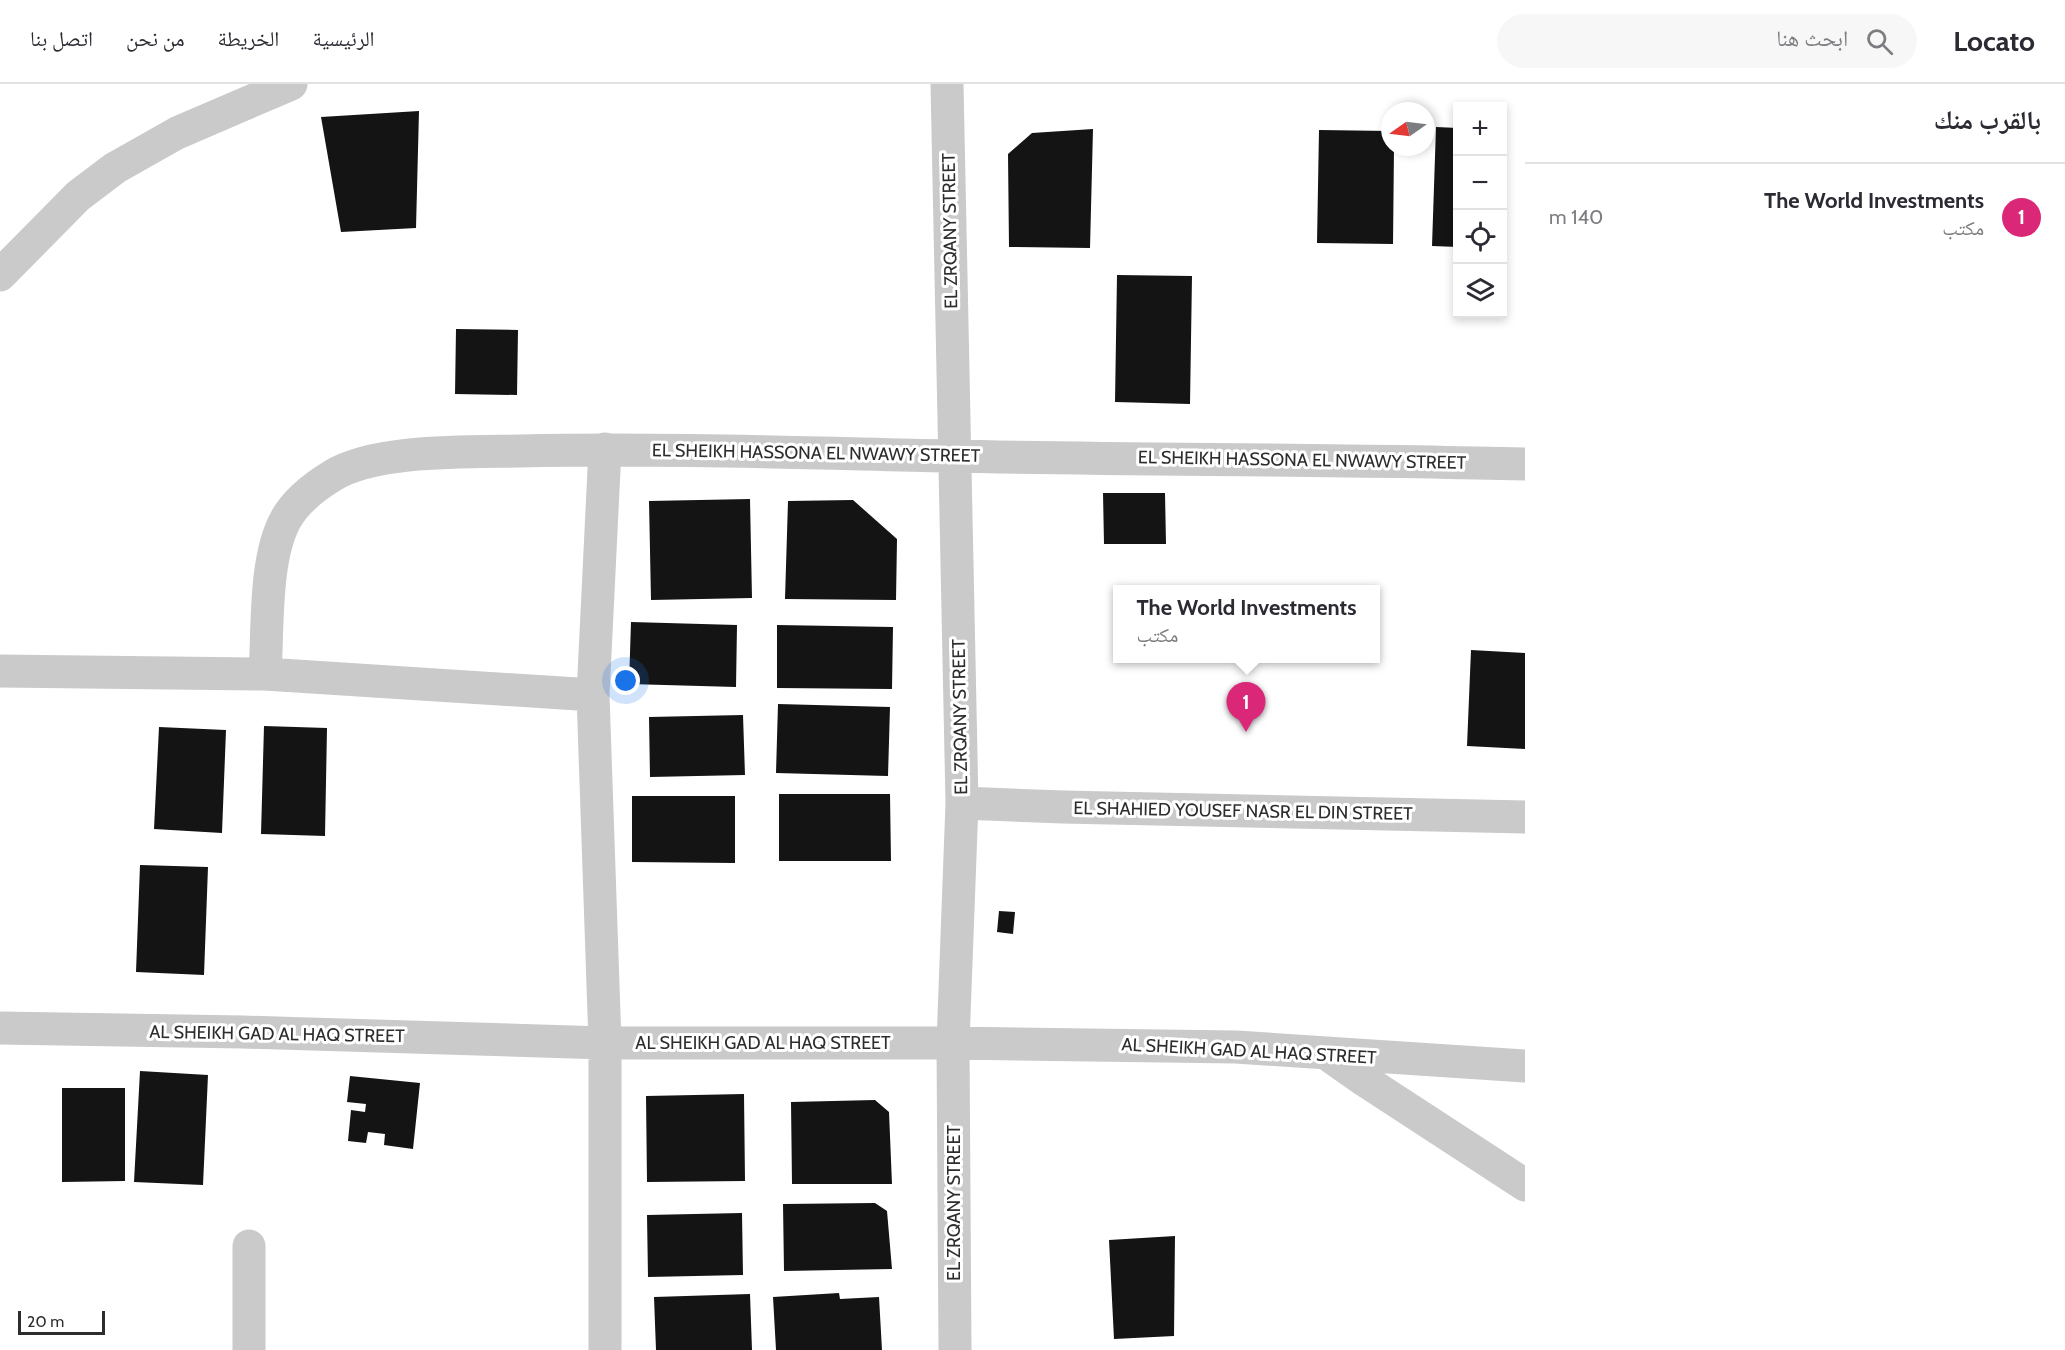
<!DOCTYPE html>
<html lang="ar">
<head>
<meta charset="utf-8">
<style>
	:root { --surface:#fff; --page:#f7f7f7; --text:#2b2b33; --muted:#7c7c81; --line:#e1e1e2; --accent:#db2777 }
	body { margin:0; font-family:Cabin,"Noto Naskh Arabic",sans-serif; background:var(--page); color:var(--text); direction:rtl }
	.controls { position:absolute; right:18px; top:18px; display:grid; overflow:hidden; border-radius:0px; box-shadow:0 3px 9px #0003 }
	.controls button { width:54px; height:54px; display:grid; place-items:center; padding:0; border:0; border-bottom:2px solid var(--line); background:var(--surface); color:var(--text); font:30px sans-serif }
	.compass { position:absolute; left:1381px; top:18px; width:54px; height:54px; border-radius:50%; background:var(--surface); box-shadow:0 3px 9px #0003; rotate:256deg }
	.scale { position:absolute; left:18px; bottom:15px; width:87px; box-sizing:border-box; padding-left:6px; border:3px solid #2d2d2d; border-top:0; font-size:16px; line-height:21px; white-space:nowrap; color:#2d2d2d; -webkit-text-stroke:4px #fff; paint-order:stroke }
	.you { position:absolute; left:626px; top:597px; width:21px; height:21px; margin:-15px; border:4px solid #fff; border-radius:50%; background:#1a73e8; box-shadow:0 0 0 9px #1a73e833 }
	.badge { display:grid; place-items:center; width:39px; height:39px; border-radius:50%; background:var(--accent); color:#fff; font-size:20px; font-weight:700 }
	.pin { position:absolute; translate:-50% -50px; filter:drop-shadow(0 2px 3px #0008) }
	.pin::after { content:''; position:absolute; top:32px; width:21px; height:18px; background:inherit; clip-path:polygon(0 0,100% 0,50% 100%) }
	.popup { position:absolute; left:1113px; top:501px; width:267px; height:78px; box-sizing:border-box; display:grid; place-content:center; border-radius:0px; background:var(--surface); filter:drop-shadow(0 2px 4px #0005); font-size:20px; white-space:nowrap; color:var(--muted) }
	.popup b { font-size:22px; color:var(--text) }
	.popup::after { content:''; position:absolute; left:50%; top:100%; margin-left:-12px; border:12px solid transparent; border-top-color:var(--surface) }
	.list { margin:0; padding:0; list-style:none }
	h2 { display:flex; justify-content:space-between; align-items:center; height:78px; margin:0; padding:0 24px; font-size:26px }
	h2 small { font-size:20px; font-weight:400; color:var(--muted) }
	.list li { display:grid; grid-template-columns:39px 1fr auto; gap:18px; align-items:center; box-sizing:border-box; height:108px; padding:0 24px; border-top:2px solid var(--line) }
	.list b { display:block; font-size:22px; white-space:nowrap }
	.list p { margin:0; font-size:20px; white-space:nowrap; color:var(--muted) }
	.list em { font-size:20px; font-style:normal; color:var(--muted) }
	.icon { flex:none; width:33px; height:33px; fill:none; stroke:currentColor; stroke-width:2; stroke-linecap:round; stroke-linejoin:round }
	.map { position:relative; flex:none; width:1525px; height:1266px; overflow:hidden; direction:ltr }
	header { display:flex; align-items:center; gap:36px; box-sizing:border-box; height:84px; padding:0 30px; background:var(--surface); border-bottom:2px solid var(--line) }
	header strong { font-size:28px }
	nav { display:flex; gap:33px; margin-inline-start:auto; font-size:21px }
	.search { width:420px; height:54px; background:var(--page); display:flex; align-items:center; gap:15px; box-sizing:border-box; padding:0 21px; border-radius:33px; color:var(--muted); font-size:22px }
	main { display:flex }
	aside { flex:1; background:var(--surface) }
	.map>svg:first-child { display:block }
	.building { fill:#141414 }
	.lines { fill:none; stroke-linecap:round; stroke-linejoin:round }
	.minor { stroke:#cacaca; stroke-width:33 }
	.labels { text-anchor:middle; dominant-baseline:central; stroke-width:6; stroke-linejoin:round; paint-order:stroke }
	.street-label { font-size:18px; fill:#2d2d2d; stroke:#fff }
</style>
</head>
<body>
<header>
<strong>Locato</strong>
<div class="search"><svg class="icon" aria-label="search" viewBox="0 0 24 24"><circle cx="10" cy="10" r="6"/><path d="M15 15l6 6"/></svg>ابحث هنا</div>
<nav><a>الرئيسية</a><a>الخريطة</a><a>من نحن</a><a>اتصل بنا</a></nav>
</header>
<main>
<aside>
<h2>بالقرب منك<small></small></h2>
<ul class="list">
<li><span class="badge">1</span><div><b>The World Investments</b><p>مكتب</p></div><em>140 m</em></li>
</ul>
</aside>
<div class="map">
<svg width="1525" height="1266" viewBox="0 0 1525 1266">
	<rect width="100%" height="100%" fill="#fff"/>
	<!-- building -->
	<path class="building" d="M 419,27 L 416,144 L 341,148 L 321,33 Z
		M 1436,43 L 1458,44 L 1458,163 L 1432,162 Z
		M 1093,45 L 1090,164 L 1009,163 L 1008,70 L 1032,49 Z
		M 1319,46 L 1390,47 L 1390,63 L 1394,63 L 1393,160 L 1317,159 Z
		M 1502,46 L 1506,46 L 1504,105 L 1502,105 Z
		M 1117,191 L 1192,192 L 1190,320 L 1115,318 Z
		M 456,245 L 518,246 L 517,311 L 455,310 Z
		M 1103,409 L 1165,409 L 1166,460 L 1104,460 Z
		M 750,415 L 752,514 L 651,516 L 649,417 Z
		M 853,416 L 897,455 L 896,516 L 785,515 L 788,417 Z
		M 631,538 L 737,541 L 736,603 L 629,600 Z
		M 777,541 L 893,543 L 892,605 L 777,604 Z
		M 1471,566 L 1525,569 L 1525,665 L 1467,662 Z
		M 778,620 L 890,623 L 888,692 L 776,689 Z
		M 743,631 L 745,691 L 650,693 L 649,633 Z
		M 264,642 L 327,644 L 325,752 L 261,750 Z
		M 159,643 L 226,646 L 222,749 L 154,745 Z
		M 779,710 L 890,710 L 891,777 L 779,777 Z
		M 632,712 L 735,712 L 735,779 L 632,778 Z
		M 140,781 L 208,783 L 204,891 L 136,888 Z
		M 999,827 L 1015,828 L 1013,850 L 997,848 Z
		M 140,987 L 208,991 L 203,1101 L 134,1098 Z
		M 350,992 L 420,999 L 413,1065 L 384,1061 L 385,1050 L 368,1048 L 366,1059 L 348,1057 L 351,1026 L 365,1028 L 366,1020 L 347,1018 Z
		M 62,1004 L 125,1004 L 125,1097 L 62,1098 Z
		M 744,1010 L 745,1097 L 647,1098 L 646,1012 Z
		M 875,1016 L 889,1028 L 892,1100 L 792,1100 L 791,1018 Z
		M 875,1119 L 887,1127 L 892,1185 L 784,1187 L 783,1120 Z
		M 742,1129 L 743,1191 L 648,1193 L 647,1131 Z
		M 1175,1152 L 1174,1252 L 1114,1255 L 1109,1156 Z
		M 839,1209 L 840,1215 L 879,1213 L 882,1266 L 776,1266 L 773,1213 Z
		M 750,1210 L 752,1266 L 656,1266 L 654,1213 Z"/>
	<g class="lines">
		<!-- minor -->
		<path class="minor" d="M 947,0 L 962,719 L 953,959 L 955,1266
			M 0,191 L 78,112 L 115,84 L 177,49 L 291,0
			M 0,587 L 265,590 L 593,611
			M 265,590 C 268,545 264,474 286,435 C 296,417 314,403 332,392 C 375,365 469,368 520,367 C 663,364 805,369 948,372 C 1140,376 1333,375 1525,380
			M 962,719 L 1063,723 L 1525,733
			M 0,944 L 243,948 L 605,959 L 953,959 L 1236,963 L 1525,982
			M 1327,970 L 1364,996 L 1525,1101
			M 249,1266 L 249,1162
			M 605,1266 L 605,959 L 593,611 L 605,365"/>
	</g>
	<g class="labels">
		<!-- street labels -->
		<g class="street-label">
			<text transform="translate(950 147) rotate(-91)">EL ZRQANY STREET</text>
			<text transform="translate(816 369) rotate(1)">EL SHEIKH HASSONA EL NWAWY STREET</text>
			<text transform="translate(1302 376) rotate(1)">EL SHEIKH HASSONA EL NWAWY STREET</text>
			<text transform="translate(960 633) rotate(-91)">EL ZRQANY STREET</text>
			<text transform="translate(1243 727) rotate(1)">EL SHAHIED YOUSEF NASR EL DIN STREET</text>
			<text transform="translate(277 950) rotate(1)">AL SHEIKH GAD AL HAQ STREET</text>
			<text x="763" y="959">AL SHEIKH GAD AL HAQ STREET</text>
			<text transform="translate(1249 967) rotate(3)">AL SHEIKH GAD AL HAQ STREET</text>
			<text transform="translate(954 1119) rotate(-90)">EL ZRQANY STREET</text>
		</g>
	</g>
</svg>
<div class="controls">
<button>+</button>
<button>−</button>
<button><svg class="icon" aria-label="locate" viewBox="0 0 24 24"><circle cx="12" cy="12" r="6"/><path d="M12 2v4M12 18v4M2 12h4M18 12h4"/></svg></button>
<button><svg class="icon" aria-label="layers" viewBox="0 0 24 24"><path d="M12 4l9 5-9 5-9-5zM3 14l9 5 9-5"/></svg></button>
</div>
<svg class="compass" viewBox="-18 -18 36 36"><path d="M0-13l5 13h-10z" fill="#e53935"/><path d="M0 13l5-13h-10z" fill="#7c7c81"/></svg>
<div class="scale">20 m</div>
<div class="you"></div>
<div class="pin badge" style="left:1246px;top:648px">1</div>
<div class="popup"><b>The World Investments</b>مكتب</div>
</div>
</main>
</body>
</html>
